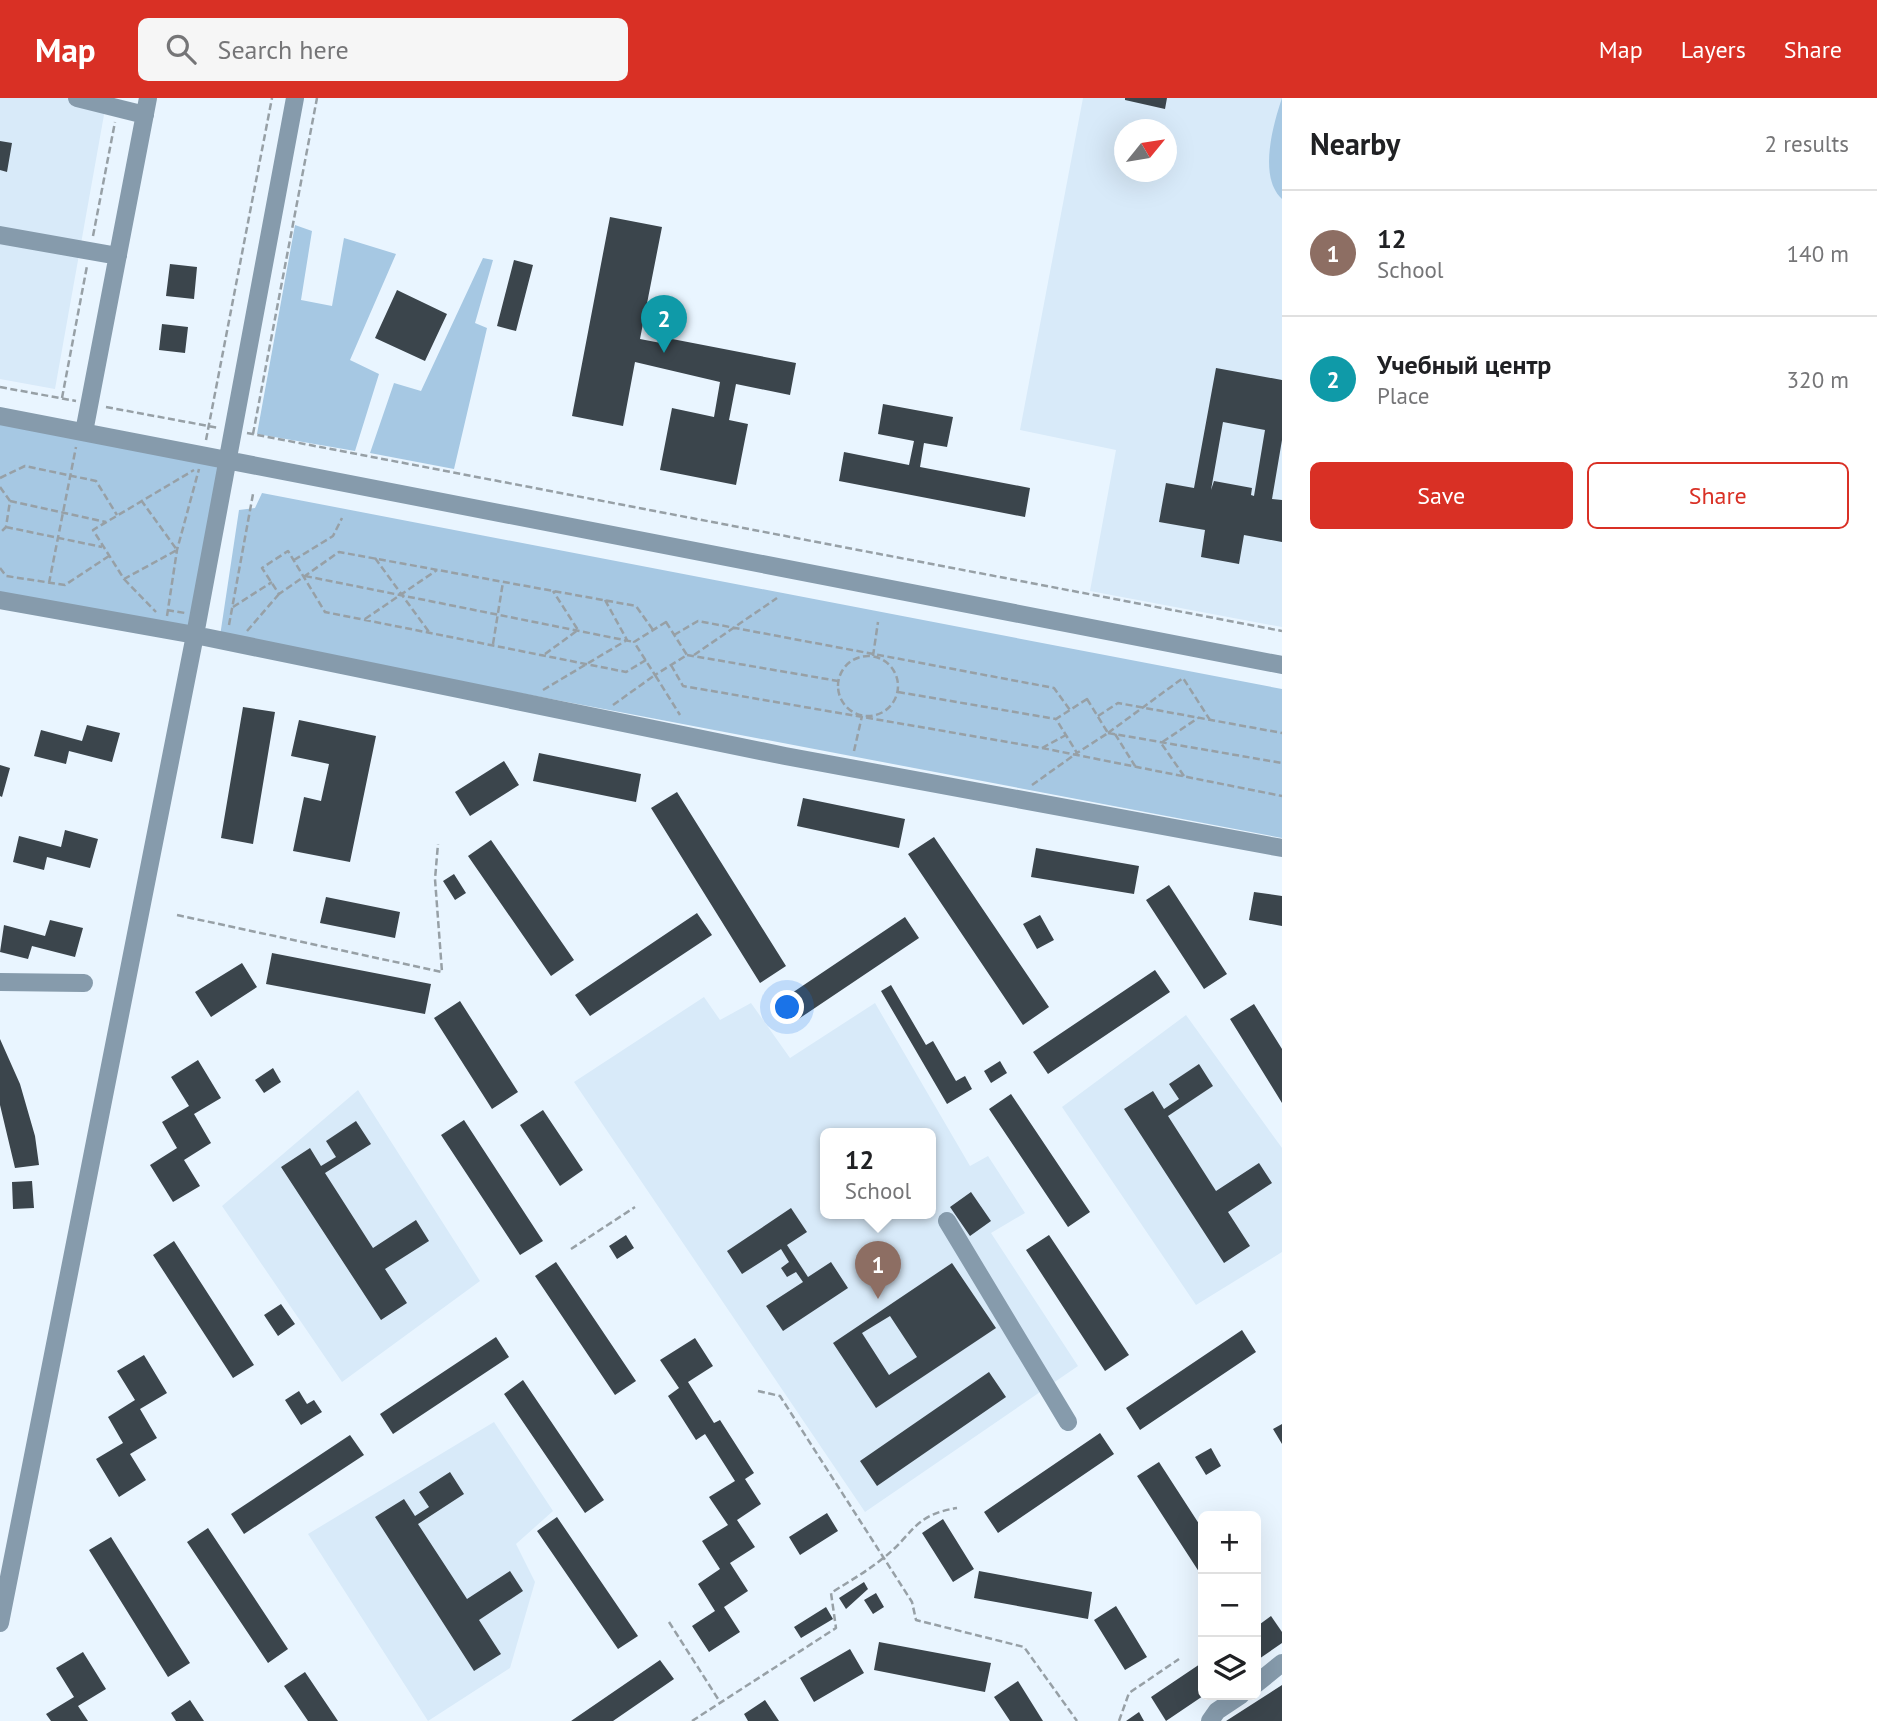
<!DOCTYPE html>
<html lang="en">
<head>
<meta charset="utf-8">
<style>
	:root { --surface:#fff; --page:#f6f6f6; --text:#202124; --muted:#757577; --line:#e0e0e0; --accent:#d93025 }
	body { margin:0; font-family:"PT Sans",sans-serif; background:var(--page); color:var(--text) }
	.controls { position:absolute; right:21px; bottom:21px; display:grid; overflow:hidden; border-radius:10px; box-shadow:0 7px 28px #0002 }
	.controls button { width:63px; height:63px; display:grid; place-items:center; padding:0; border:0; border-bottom:2px solid var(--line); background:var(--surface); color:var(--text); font:35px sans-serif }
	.compass { position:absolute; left:1114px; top:21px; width:63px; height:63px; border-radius:50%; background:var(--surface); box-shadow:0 7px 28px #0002; rotate:60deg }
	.you { position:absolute; left:788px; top:910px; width:24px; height:24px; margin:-18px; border:5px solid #fff; border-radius:50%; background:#1a73e8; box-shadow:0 0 0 10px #1a73e833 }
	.badge { display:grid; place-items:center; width:46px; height:46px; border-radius:50%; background:var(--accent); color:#fff; font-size:23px; font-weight:700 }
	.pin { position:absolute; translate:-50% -58px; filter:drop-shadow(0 2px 4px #0008) }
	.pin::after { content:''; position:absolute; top:37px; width:24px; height:21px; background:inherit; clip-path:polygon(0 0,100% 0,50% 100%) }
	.popup { position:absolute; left:820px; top:1030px; width:116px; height:91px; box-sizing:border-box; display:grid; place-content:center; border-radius:10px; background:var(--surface); filter:drop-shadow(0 2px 5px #0005); font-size:23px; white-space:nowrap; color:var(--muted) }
	.popup b { font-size:26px; color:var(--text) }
	.popup::after { content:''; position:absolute; left:50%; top:100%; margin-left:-14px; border:14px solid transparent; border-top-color:var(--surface) }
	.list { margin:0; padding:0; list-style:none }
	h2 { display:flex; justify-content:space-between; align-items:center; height:91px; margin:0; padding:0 28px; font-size:30px }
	h2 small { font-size:23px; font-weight:400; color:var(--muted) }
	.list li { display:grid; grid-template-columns:46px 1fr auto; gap:21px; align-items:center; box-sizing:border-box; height:126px; padding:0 28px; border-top:2px solid var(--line) }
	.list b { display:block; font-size:26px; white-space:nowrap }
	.list p { margin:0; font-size:23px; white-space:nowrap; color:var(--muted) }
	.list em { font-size:23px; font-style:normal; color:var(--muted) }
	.actions { display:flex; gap:14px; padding:21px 28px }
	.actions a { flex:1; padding:16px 0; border:2px solid var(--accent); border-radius:10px; text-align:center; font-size:24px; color:var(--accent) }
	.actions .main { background:var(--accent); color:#fff }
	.icon { flex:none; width:38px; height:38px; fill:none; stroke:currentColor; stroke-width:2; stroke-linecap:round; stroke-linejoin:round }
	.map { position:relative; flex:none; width:1282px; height:1623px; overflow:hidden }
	header { display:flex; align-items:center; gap:42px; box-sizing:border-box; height:98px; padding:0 35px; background:var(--accent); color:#fff }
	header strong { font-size:33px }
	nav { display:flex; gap:38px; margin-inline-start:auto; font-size:24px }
	.search { width:490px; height:63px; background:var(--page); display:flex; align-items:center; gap:18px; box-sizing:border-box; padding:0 24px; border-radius:10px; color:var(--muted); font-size:26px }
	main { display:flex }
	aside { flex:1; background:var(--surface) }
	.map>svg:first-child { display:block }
	.built { fill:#d8eaf9; fill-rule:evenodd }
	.green { fill:#a6c8e3 }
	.building { fill:#3b454c; fill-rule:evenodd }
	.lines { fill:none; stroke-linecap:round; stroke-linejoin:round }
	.path { stroke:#97a0a6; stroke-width:2.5; stroke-dasharray:7 3.5; stroke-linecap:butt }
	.minor { stroke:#869bac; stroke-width:18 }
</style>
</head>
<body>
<header>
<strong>Map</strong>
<div class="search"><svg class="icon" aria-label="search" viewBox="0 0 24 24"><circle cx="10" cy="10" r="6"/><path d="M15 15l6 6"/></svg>Search here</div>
<nav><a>Map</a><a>Layers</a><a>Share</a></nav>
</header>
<main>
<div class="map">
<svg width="1282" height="1623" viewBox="0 0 1282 1623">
	<rect width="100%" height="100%" fill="#e9f5ff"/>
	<!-- built -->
	<path class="built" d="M 0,0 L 107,0 L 55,291 L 0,281 Z
		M 1083,0 L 1282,0 L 1282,529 L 1090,493 L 1116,352 L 1020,332 ZM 1125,32 L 1167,32 L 1167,74 L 1125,74 Z
		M 704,899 L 720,922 L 751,905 L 790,960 L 875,905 L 970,1068 L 988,1058 L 1025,1115 L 991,1135 L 1078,1268 L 865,1414 L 574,984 ZM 826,1035 L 931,1035 L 931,1115 L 826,1115 Z
		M 1186,917 L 1282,1050 L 1282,1154 L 1196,1207 L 1062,1009 Z
		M 358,992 L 480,1183 L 342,1284 L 222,1108 Z
		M 494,1324 L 553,1413 L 516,1446 L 535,1484 L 510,1570 L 428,1623 L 308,1436 Z"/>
	<!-- green -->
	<path class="green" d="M 1282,0 L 1282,101 C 1258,79 1273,27 1282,0 Z
		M 295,127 L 312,133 L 301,202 L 332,208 L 344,140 L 396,156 L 350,262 L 379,276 L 355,353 L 257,336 Z
		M 483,160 L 493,162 L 475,225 L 487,230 L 454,371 L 370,355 L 394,285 L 421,293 Z
		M 0,318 L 226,364 L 195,537 L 0,502 Z
		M 262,395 L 1282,591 L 1282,740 L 220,538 L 239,412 L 255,410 Z"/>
	<!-- building -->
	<path class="building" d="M 1125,0 L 1167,0 L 1165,11 L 1125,2 Z
		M 0,43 L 12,45 L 7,74 L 0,72 Z
		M 610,119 L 662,129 L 640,241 L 666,246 L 667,240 L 796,265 L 790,297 L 736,286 L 729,322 L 748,326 L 736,387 L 660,372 L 672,310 L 714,319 L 720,284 L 635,264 L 623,328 L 572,318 Z
		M 514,162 L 533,167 L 516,233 L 497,228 Z
		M 170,166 L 197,169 L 194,201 L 166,198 Z
		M 397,192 L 447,216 L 425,263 L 375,240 Z
		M 162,226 L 188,229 L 185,255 L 159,252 Z
		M 1216,270 L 1282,282 L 1282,342 L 1272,401 L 1282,402 L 1282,444 L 1244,437 L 1239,466 L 1201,459 L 1205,432 L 1159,424 L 1166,385 L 1194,390 ZM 1223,324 L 1265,332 L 1254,398 L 1251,397 L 1252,390 L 1214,383 L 1211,392 Z
		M 883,306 L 953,319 L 947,349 L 924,345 L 920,369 L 1030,390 L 1025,419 L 839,383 L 844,354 L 909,367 L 914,343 L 878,336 Z
		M 243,609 L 275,614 L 253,746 L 221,740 Z
		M 299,622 L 376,638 L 350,764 L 293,753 L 304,699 L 321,703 L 329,666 L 291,658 Z
		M 87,627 L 120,635 L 112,664 L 69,653 L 66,666 L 34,658 L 41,632 L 82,643 Z
		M 539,655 L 641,676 L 636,704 L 533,683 Z
		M 504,663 L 519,687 L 470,718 L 455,694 Z
		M 0,667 L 10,670 L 2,699 L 0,698 Z
		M 677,694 L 786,868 L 760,885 L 651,710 Z
		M 803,700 L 905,721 L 899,750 L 797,728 Z
		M 65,732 L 98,741 L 90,770 L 47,759 L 44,772 L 13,764 L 19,738 L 61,749 Z
		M 934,739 L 1049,909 L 1023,927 L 908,756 Z
		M 491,742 L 574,862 L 551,878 L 468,758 Z
		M 1036,750 L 1139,768 L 1134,796 L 1031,779 Z
		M 454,776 L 466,795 L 455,802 L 443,783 Z
		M 1169,787 L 1227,876 L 1204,891 L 1146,802 Z
		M 1254,794 L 1282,798 L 1282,828 L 1249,822 Z
		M 326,799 L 400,814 L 395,840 L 320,825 Z
		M 697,815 L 712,837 L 590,918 L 575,897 Z
		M 1040,817 L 1054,842 L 1037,851 L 1023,826 Z
		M 905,819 L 919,840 L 797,922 L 783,901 Z
		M 50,822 L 83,830 L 75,859 L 32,848 L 28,861 L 0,854 L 4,827 L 45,838 Z
		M 272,855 L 431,886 L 425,916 L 266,886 Z
		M 242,865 L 257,889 L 211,919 L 195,894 Z
		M 1155,872 L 1170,894 L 1048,976 L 1033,954 Z
		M 891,887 L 926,947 L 933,943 L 956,983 L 965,978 L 972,991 L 947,1006 L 881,893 Z
		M 460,903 L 518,994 L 492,1011 L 434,920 Z
		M 1254,906 L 1282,951 L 1282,1005 L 1230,921 Z
		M 0,941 L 20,986 L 35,1038 L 39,1067 L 15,1070 L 0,1007 Z
		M 198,962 L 221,1000 L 194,1016 L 211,1045 L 184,1062 L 200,1088 L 173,1104 L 150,1067 L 177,1050 L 162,1024 L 189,1008 L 171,979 Z
		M 1000,963 L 1007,975 L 991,985 L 984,973 Z
		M 1199,966 L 1213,988 L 1168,1018 L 1216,1093 L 1259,1065 L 1272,1085 L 1228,1114 L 1250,1148 L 1224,1165 L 1124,1011 L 1153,993 L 1164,1011 L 1179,1001 L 1169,986 Z
		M 273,970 L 281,984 L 264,995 L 255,982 Z
		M 1011,996 L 1090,1114 L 1068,1129 L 989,1011 Z
		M 543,1012 L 583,1072 L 560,1088 L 520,1027 Z
		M 464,1022 L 543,1143 L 520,1157 L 441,1037 Z
		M 356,1023 L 371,1046 L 325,1075 L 373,1150 L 416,1122 L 429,1143 L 385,1171 L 407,1205 L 381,1222 L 281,1069 L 310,1050 L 321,1068 L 336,1059 L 326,1043 Z
		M 32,1083 L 34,1110 L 13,1111 L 12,1084 Z
		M 971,1094 L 991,1123 L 970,1138 L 950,1109 Z
		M 791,1110 L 807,1134 L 787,1147 L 808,1179 L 831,1164 L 848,1190 L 783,1233 L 766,1208 L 803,1184 L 796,1174 L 787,1179 L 781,1170 L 789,1164 L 781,1151 L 742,1176 L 727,1153 Z
		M 626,1137 L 634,1150 L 617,1161 L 609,1148 Z
		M 1049,1137 L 1129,1257 L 1105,1273 L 1026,1152 Z
		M 174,1143 L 254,1267 L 233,1280 L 153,1157 Z
		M 556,1164 L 636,1283 L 615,1297 L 535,1178 Z
		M 952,1165 L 996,1230 L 876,1310 L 833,1245 ZM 890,1218 L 917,1259 L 889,1277 L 862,1235 Z
		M 281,1206 L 295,1226 L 278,1238 L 264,1217 Z
		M 1242,1232 L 1256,1254 L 1140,1332 L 1126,1310 Z
		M 496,1239 L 509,1259 L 393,1336 L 380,1316 Z
		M 695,1240 L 713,1268 L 688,1284 L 714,1325 L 720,1322 L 754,1375 L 745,1381 L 761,1406 L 737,1422 L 755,1449 L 730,1465 L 748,1493 L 724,1509 L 740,1534 L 709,1554 L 692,1528 L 715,1513 L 698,1486 L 720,1471 L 702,1443 L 728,1427 L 709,1399 L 735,1383 L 705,1336 L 696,1342 L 668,1298 L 679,1290 L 660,1262 Z
		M 144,1257 L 167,1295 L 140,1311 L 157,1340 L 130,1356 L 146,1382 L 119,1399 L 96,1361 L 123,1345 L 108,1319 L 135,1302 L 117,1273 Z
		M 989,1274 L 1006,1299 L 877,1388 L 860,1363 Z
		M 523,1282 L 604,1402 L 585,1415 L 504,1296 Z
		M 299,1293 L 307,1306 L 314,1302 L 322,1314 L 301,1327 L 285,1302 Z
		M 1282,1326 L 1282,1346 L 1273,1331 Z
		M 1100,1335 L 1114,1356 L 998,1435 L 984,1414 Z
		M 350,1337 L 364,1357 L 244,1436 L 231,1416 Z
		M 1211,1350 L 1221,1368 L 1206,1377 L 1195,1359 Z
		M 1159,1364 L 1203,1432 L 1203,1480 L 1137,1378 Z
		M 450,1374 L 464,1396 L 418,1426 L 467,1501 L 510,1473 L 523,1493 L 479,1522 L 501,1556 L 474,1573 L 375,1419 L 404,1401 L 415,1418 L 429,1409 L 419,1394 Z
		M 827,1415 L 838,1433 L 800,1457 L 789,1439 Z
		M 557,1419 L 638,1538 L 618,1551 L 537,1433 Z
		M 943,1421 L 974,1471 L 953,1484 L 922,1435 Z
		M 208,1430 L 288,1551 L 268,1565 L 187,1444 Z
		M 111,1439 L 190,1565 L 168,1579 L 89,1452 Z
		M 979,1473 L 1092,1494 L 1088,1521 L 974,1500 Z
		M 864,1484 L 868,1491 L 846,1511 L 839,1500 Z
		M 876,1495 L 884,1509 L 873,1516 L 864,1502 Z
		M 1116,1508 L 1147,1559 L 1125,1572 L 1094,1522 Z
		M 826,1509 L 833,1521 L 801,1540 L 794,1529 Z
		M 1271,1518 L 1282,1534 L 1282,1545 L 1256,1563 L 1256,1529 Z
		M 879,1544 L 991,1565 L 985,1594 L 874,1572 Z
		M 850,1551 L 864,1575 L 814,1604 L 800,1580 Z
		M 83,1554 L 106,1591 L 78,1608 L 88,1623 L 51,1623 L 46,1616 L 74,1599 L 56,1570 Z
		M 660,1562 L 674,1581 L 613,1623 L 571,1623 Z
		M 1203,1564 L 1203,1598 L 1166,1623 L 1151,1599 Z
		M 305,1574 L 338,1623 L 308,1623 L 284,1588 Z
		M 1018,1583 L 1043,1623 L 1010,1623 L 994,1599 Z
		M 1282,1587 L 1282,1623 L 1226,1623 Z
		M 190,1602 L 204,1623 L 176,1623 L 171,1615 Z
		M 765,1602 L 779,1623 L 748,1623 L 744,1616 Z
		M 1139,1614 L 1144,1623 L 1126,1623 Z"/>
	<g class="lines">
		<!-- path -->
		<path class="path" d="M 93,138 L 115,24
			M 0,289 L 76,303
			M 62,300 L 87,168
			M 106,309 L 219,330
			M 247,335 L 1282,533
			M 253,336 L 317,0
			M 206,342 L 272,0
			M 0,380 L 25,368 L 96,383 L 117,417
			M 0,389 L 10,403 L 6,429 L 0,435
			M 141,402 L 177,452 L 124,481 L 93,432 L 194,372
			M 10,403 L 106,424
			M 6,429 L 102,449
			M 375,460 L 429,534
			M 294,462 L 333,438 L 342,420
			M 0,470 L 6,478 L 65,487 L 109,458
			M 305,478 L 634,544
			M 124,481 L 156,514
			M 49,485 L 76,349
			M 233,509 L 272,484
			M 167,512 L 185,515
			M 167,518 L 177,452 L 199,371
			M 365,521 L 437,472
			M 666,524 L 687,557 L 655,577 L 634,544 Z
			M 229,527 L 253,396
			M 247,533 L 279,496
			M 674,537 L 698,523 L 1054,590 L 1070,612
			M 493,546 L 503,484
			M 545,556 L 578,532 L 553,493
			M 687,557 L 838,583
			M 694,557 L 777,500
			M838 588a30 30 0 1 1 60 0a30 30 0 1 1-60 0Z
			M 873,558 L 878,524
			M 646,562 L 626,574 L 325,514 L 288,453 L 262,470 L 279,496 L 339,454 L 636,508 L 653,532
			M 671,567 L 683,588 L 1042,650 L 1066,637
			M 543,592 L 627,542 L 605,502
			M 898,594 L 1056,621
			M 1087,601 L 1108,635 L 1077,655 L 1056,621 Z
			M 613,607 L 655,577 L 680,617
			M 1098,618 L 1118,605 L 1282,635
			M 1108,635 L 1282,665
			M 1108,635 L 1183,580 L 1210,622
			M 1115,636 L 1135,668
			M 1042,650 L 1282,698
			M 854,653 L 862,618
			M 1184,678 L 1161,645 L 1198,620
			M 1032,687 L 1077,655
			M 177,817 L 442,874 L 435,781 L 438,746
			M 571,1151 L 635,1109
			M 758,1293 L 780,1298 L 912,1504 L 916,1522 L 1024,1549 L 1077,1623
			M 669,1524 L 720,1604
			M 692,1623 L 836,1530 L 831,1495 C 848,1484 866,1474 882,1461 C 913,1438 912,1417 957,1410
			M 1119,1623 L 1129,1595 L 1179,1561"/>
		<!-- minor -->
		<path class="minor" d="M 77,0 L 145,17
			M 0,137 L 118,158
			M 0,318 L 1282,567
			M 84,334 L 148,0
			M 0,502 L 195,537 L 785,658 L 1282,750
			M 0,884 L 84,885
			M 947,1123 L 1068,1324
			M 0,1525 L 195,537 L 295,0
			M 1256,1586 L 1282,1565
			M 1210,1623 L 1217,1613 L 1241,1597"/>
	</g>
</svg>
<div class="controls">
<button>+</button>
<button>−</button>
<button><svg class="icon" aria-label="layers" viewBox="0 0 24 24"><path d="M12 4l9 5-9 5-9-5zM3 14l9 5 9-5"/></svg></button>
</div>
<svg class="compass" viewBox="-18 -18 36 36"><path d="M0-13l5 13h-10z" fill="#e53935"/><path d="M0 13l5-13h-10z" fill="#757577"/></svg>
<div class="you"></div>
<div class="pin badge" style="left:878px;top:1201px;background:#8d6e63">1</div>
<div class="popup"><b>12</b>School</div>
<div class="pin badge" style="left:664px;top:255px;background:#0f9aa8">2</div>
</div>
<aside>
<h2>Nearby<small>2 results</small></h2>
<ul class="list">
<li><span class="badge" style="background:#8d6e63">1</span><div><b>12</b><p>School</p></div><em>140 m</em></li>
<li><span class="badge" style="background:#0f9aa8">2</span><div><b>Учебный центр</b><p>Place</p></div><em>320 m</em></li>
</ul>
<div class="actions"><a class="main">Save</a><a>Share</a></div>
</aside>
</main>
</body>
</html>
